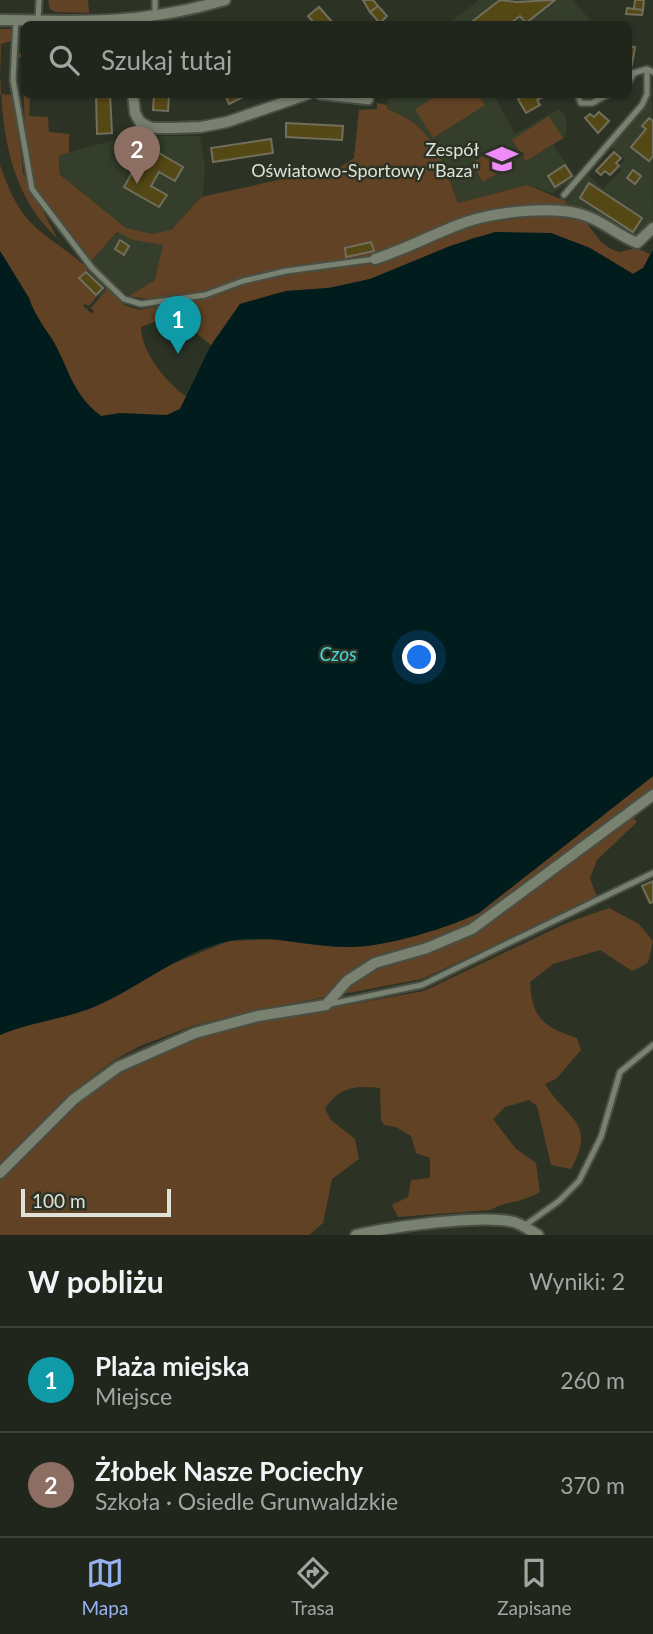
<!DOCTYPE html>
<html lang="pl">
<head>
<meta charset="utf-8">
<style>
	:root { --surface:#21261c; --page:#292e25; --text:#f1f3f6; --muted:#a2a5a3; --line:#3e433b; --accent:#95b2f1 }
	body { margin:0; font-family:Lato,sans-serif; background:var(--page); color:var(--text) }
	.scale { position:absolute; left:21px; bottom:18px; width:150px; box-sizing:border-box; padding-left:7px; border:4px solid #dee2d9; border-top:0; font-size:19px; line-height:24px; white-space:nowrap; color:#dee2d9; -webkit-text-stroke:5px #2c3325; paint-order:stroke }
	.you { position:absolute; left:420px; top:658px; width:24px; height:24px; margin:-18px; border:5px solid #fff; border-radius:50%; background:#1a73e8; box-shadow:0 0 0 10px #1a73e833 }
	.badge { display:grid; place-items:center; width:46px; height:46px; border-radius:50%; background:var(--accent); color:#fff; font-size:23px; font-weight:700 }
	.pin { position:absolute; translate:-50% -58px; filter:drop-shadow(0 2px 4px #0008) }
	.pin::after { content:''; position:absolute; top:37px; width:24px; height:21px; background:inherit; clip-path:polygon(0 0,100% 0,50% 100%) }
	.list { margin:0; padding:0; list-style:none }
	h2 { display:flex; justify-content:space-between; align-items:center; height:91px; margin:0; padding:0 28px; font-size:30px }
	h2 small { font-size:23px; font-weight:400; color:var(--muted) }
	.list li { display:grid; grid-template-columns:46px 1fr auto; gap:21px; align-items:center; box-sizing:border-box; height:105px; padding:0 28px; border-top:2px solid var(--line) }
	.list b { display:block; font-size:26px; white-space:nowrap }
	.list p { margin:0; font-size:23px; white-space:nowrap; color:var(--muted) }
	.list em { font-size:23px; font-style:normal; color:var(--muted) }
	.icon { flex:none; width:38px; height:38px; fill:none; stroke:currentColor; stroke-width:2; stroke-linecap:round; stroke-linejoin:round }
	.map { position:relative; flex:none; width:653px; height:1235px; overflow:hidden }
	.search { position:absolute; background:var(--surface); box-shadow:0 2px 5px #0004; left:21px; right:21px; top:21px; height:77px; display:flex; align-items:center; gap:18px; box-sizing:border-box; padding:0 24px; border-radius:10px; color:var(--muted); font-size:26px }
	.sheet { height:301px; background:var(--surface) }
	nav { display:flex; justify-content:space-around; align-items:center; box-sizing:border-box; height:98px; border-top:2px solid var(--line); background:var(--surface); font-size:19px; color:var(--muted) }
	nav a { display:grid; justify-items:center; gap:4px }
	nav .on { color:var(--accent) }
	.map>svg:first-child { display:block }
	.built { fill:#343e2b }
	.green { fill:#614225 }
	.water { fill:#001c1c }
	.building { fill:#544815; stroke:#726e5d; stroke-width:2 }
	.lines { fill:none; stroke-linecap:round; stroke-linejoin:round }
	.service-casing { stroke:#494f43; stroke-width:9 }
	.minor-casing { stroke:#494f43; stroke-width:14 }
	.service { stroke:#798171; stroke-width:5 }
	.minor { stroke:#798171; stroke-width:10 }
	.labels { text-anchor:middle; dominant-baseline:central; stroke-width:5; stroke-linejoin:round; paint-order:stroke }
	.poi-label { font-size:18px; fill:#dee2d9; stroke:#2c3325; text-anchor:end }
	.water-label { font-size:19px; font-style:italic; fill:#49d6d7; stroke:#2c3325 }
</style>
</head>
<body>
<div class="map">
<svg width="653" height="1235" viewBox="0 0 653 1235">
	<rect width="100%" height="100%" fill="#2c3325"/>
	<!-- built -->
	<path class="built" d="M 479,0 L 573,0 L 590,20 L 584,24 L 448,24 Z
		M 652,75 L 653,221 L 641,238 L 567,209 L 566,201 L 588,175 L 603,188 L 621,171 L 619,166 L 625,159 L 611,147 L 651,98 Z
		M 388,95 L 494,95 L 515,134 L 559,109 L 565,114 L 567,122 L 565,138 L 553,145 L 577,179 L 552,193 L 527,185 L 458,203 L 438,149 L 405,116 L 387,109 Z
		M 131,136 L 200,136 L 205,165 L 203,194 L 171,230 L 154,234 L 126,228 L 58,174 L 59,155 Z
		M 117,232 L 133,240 L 163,245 L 164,251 L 155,280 L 129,296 L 112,283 L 100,298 L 79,278 L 95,265 L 91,261 Z"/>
	<!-- green -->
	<path class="green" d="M 48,0 L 88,0 L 89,13 L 56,12 L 50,9 Z
		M 0,29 L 11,29 L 11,41 L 1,44 L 0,94 L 15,95 L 23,173 L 57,238 C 0,184 0,108 0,29 Z
		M 19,53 L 24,53 L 24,94 L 30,95 L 29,116 L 48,117 L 49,132 L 69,134 L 69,153 L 59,155 L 59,174 L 126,228 L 153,234 L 171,230 L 201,197 L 342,166 L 354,158 L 359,110 L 377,109 L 377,103 L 387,105 L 387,109 C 435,126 442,160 458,203 L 527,185 L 566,201 L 567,209 L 508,210 L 389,252 L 252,276 L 193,295 L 156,300 L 129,296 L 155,280 L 163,245 L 133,240 L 117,232 L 91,261 L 35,189 L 26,148 L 22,58 L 17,57 Z
		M 437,95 L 478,95 L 485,105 L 433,138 L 415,109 Z
		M 549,116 L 563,138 L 526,161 L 512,140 Z
		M 501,145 L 512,165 L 483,182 L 472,163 Z
		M 0,165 C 23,232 40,227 89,269 L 80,279 L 97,296 L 89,306 L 85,304 L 83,306 L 92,314 L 94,311 L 91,308 L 108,288 L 124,305 L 139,310 L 224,293 L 253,281 L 395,257 L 472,224 L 549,215 L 585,221 L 602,243 L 613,250 L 620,252 L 636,248 L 650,254 L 643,268 L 633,274 L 590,248 L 551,233 L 475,237 L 370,279 L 329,288 L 286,291 L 240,304 L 211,345 L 196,333 L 188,309 L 141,327 C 141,352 167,384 187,397 L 180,409 L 167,415 L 101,416 C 67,390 55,340 29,304 L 29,298 L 0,251 Z
		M 653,776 L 653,790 L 628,811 L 637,822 L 597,860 L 590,878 L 597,897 L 422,979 L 257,1010 L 192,1026 L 140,1046 L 113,1061 L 70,1094 L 0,1163 L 0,1035 L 29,1023 L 87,1010 L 165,967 L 229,941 L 279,939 L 352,947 L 437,930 L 534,870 Z
		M 609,908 L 639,924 L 653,941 L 648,963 L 632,971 L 600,950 L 553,964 L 530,982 C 532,1018 543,1027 577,1038 L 581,1050 L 556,1079 L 545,1084 C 567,1120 597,1122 571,1169 L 551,1165 L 537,1106 L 529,1100 L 505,1107 L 493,1119 L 516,1149 L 536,1163 L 540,1192 C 521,1203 507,1201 490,1210 L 398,1217 L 392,1205 L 408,1197 L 411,1180 L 430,1178 L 430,1158 L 416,1153 L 411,1136 L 396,1127 L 384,1125 L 381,1120 L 380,1088 C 356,1085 338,1087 325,1109 L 331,1120 L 355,1139 L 359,1159 L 332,1179 L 323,1223 L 309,1235 L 0,1235 L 0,1179 L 62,1115 L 118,1072 L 197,1038 L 258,1021 L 424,991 L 569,922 Z"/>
	<!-- water -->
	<path class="water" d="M 495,232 L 551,233 L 590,248 L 633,274 L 643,268 L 653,250 L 653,776 L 479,913 C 448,928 385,947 351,947 C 311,948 270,933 230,941 C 180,950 132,994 86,1010 C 58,1020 28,1023 0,1035 L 0,251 L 29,298 C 34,313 42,324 52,339 C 69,367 72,395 101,416 L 120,413 L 167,415 L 180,409 L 210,347 L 240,304 L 286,291 L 329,288 L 370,279 L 450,246 Z"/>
	<!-- building -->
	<path class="building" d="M 363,0 L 373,0 L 378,6 L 370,12 Z
		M 500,0 L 516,2 L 555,0 L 526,23 L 520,16 L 509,24 L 469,24 Z
		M 635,0 L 644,0 L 643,10 L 634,9 Z
		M 378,6 L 387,16 L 380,23 L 370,12 Z
		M 319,7 L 334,24 L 315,24 L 308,16 Z
		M 627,8 L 643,10 L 642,15 L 626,14 Z
		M 628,46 L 635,47 L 632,65 L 628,64 Z
		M 96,94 L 110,94 L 112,133 L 97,134 Z
		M 154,94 L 169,94 L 168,111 L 153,110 Z
		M 225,94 L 241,94 L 243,97 L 229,104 Z
		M 526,94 L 543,97 L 537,100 L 540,105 L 526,113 L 518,99 Z
		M 599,112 L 609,121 L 598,133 L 585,118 L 590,114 L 594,117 Z
		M 649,118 L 653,121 L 653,156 L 649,161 L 631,147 L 646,129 L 642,126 Z
		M 286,123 L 343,126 L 342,140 L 286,137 Z
		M 271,139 L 273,153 L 213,162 L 211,148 Z
		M 147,146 L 183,167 L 175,181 L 159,172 L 151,186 L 167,195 L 159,207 L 124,187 Z
		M 614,152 L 621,158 L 616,163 L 619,166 L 610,175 L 605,171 L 601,175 L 596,171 Z
		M 565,165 L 572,176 L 555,187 L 548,176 Z
		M 633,170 L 641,176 L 635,184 L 627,178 Z
		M 589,183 L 642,218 L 633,232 L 580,198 Z
		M 120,240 L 129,246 L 124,255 L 115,249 Z
		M 371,242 L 374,251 L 346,257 L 345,248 Z
		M 86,272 L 103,288 L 96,295 L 79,278 Z
		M 653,881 L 653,902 L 650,903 L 642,886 Z"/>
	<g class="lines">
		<defs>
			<path id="service" d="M 155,0 L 155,15
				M 16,20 L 13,80 L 32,189 L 92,268 L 124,299 L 141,304 L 205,295 L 243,281 L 286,271 L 375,259
				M 38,21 L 39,0
				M 628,71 L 634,73 L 647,69 L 653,72
				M 628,83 L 634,73
				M 577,94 L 581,103 L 592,103 L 609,94
				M 564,195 L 642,105 L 647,94 L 647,69
				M 330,1004 L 422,985 L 653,873
				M 524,1226 L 559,1201 L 579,1181 L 601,1137 L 620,1072 L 653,1045"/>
			<path id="minor" d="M 0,20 C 83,22 144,24 225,0
				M 133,94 L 135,113 L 140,122 L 151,128 L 172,128 L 201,127 L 227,122 L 308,94
				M 320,94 L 368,99
				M 375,259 C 406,249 435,233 466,222 C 496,212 559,204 589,217 C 606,224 620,236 637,243 L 653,228
				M 0,1173 L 74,1099 L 118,1067 L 195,1033 L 258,1016 L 326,1005 L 347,981 L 375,963 L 427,948 L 472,929 L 653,795
				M 356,1235 C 390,1227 482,1214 514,1222 C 523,1225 530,1230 538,1235"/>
		</defs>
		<!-- service casing -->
		<use href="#service" class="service-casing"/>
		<!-- minor casing -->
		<use href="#minor" class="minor-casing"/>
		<!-- service -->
		<use href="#service" class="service"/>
		<!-- minor -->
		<use href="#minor" class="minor"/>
	</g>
	<!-- icons -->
	<defs>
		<symbol id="school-bare" viewBox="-9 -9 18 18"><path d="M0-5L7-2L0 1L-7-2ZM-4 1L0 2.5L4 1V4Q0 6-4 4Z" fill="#ee8bf8" stroke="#2c3325" stroke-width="2.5" paint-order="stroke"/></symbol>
	</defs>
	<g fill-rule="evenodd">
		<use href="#school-bare" x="480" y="137" width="44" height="44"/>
	</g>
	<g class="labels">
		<!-- poi labels -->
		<g class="poi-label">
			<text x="479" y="149">Zespół<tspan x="479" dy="21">Oświatowo-Sportowy "Baza"</tspan></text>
		</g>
		<!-- water labels -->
		<g class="water-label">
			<text x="338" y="653">Czos</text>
		</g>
	</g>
</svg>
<div class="scale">100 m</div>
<div class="you"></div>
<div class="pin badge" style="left:178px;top:354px;background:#0f9aa8">1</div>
<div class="pin badge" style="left:137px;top:184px;background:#8d6e63">2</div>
<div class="search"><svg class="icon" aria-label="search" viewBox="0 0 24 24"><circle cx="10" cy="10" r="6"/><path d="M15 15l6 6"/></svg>Szukaj tutaj</div>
</div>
<section class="sheet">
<h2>W pobliżu<small>Wyniki: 2</small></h2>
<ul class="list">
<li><span class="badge" style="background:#0f9aa8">1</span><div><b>Plaża miejska</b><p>Miejsce</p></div><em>260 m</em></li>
<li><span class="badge" style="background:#8d6e63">2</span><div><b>Żłobek Nasze Pociechy</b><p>Szkoła · Osiedle Grunwaldzkie</p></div><em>370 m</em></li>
</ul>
</section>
<nav>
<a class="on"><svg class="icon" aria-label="map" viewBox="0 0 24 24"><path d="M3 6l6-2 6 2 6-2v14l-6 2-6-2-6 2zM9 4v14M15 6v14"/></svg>Mapa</a>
<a><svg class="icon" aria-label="directions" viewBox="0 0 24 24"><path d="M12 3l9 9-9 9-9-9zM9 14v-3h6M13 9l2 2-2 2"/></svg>Trasa</a>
<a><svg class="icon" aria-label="saved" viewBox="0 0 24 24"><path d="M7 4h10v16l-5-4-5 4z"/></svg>Zapisane</a>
</nav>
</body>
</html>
